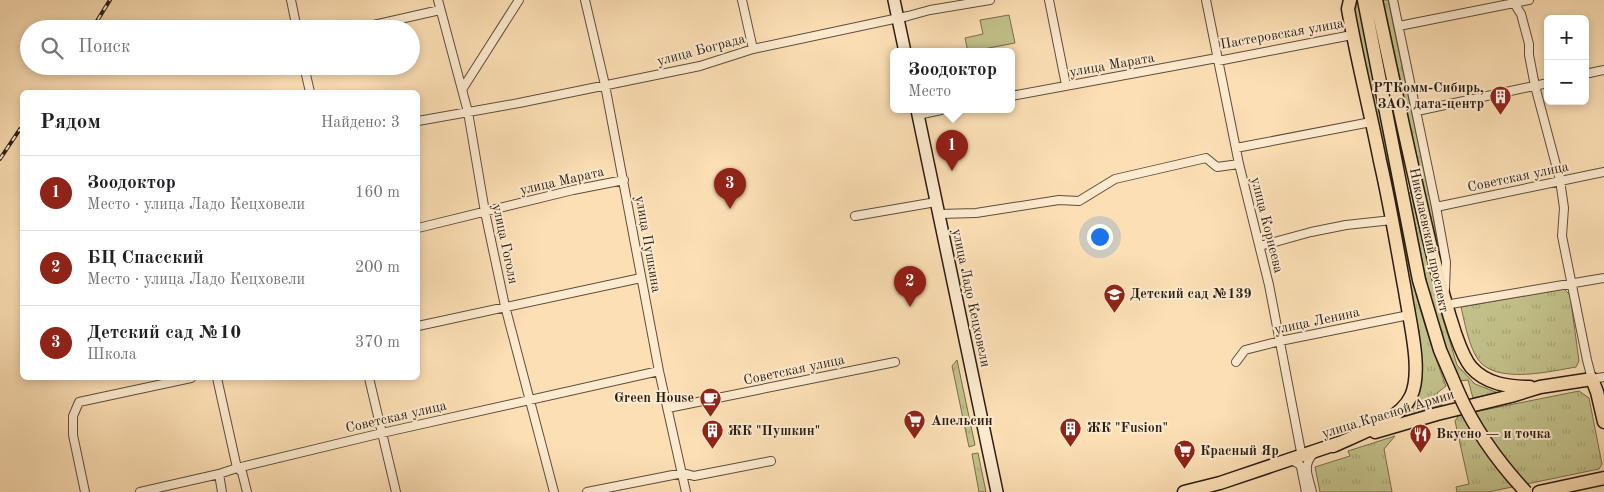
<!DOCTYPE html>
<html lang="ru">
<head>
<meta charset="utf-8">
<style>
	:root { --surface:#fff; --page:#f6f6f6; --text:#202124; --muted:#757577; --line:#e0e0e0; --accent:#8f2418 }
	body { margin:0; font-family:"Old Standard TT",serif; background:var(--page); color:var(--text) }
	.controls { position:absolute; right:15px; top:15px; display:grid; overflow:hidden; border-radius:8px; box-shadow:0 2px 8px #0003 }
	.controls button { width:45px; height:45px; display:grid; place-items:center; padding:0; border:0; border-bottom:1px solid var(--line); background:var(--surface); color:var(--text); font:25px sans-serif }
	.you { position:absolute; left:1099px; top:236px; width:18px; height:18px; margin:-12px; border:4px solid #fff; border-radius:50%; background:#1a73e8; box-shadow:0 0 0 8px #1a73e833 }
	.badge { display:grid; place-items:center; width:32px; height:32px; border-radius:50%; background:var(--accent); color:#fff; font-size:16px; font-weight:700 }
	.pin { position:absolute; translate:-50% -41px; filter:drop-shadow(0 1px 2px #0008) }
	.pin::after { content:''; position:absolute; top:26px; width:18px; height:15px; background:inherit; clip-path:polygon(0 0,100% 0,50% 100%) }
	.popup { position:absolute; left:890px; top:48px; width:125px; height:65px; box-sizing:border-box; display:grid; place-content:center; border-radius:8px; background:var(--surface); filter:drop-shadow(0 1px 4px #0005); font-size:16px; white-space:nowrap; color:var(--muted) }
	.popup b { font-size:19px; color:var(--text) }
	.popup::after { content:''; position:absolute; left:50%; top:100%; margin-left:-10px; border:10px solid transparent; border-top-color:var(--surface) }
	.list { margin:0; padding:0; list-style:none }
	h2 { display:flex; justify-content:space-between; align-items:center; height:65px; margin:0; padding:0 20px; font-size:21px }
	h2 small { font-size:16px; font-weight:400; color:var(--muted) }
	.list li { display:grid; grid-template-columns:32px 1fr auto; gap:15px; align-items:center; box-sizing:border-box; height:75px; padding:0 20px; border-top:1px solid var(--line) }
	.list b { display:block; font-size:19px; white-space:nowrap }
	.list p { margin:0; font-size:16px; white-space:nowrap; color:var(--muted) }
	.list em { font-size:16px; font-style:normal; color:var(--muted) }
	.icon { flex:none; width:28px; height:28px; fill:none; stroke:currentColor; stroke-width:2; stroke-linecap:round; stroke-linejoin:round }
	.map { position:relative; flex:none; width:1604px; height:492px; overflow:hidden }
	.search { position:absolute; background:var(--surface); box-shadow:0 2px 8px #0003; left:20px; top:20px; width:400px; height:55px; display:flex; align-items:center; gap:12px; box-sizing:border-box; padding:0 18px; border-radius:28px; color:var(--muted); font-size:19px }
	.panel { position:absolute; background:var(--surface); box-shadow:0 2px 8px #0003; left:20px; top:90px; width:400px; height:290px; border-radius:8px }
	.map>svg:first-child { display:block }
	.grass { fill:url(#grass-tufts); stroke:#776e4e }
	.green { fill:#c3c18b; stroke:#776e4e }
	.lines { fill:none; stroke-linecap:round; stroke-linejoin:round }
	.street-casing { stroke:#5f4d3b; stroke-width:10 }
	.secondary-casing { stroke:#2b1c12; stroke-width:14 }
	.primary-casing { stroke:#2b1c12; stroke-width:15 }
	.street { stroke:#fdeacf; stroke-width:8 }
	.secondary { stroke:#fdeacf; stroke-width:11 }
	.primary { stroke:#fcdfb5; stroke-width:12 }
	.rail-casing { stroke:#2b1c12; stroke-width:4 }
	.rail { stroke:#fdeacf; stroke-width:2; stroke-dasharray:5.5; stroke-linecap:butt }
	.primary-bridge-casing { stroke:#2b1c12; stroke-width:15; stroke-linecap:butt }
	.primary-bridge { stroke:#fcdfb5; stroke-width:12 }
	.labels { text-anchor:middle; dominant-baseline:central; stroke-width:4; stroke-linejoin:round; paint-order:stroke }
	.street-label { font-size:14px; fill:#2b1c12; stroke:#fdeacf }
	.poi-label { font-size:14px; font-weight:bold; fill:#2b1c12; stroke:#fdeacf; text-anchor:start }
</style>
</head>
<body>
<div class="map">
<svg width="1604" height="492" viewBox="0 0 1604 492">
	<defs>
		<pattern id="grass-tufts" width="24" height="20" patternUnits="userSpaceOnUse" patternTransform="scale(1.25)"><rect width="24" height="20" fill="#c3c18b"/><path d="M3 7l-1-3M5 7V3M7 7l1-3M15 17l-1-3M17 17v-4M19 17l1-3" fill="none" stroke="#a8a577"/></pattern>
	</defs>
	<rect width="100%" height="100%" fill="#fcdfb5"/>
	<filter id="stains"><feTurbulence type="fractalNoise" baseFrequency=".004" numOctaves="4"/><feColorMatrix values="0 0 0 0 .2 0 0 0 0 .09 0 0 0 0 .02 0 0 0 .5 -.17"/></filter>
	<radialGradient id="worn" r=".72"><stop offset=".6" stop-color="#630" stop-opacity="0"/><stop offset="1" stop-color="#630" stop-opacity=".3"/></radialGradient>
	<!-- grass -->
	<path class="grass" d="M 1354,0 L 1360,0 L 1397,186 L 1384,154 L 1354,12 Z
		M 1383,0 L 1388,0 L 1432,209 L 1437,243 L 1430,221 Z
		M 1413,192 L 1440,309 L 1457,365 L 1475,384 L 1498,393 L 1473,398 L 1468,380 L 1459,381 L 1443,343 L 1429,294 L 1409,193 Z
		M 1392,196 C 1401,218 1404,243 1409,267 C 1419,308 1431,347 1446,386 L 1437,393 L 1442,405 L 1403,417 C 1414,405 1419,395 1421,379 Z
		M 1564,289 L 1570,295 L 1579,361 L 1576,367 C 1552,371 1503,383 1482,364 C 1470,353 1465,324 1461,307 Z
		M 957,360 L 975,445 L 969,447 L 952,366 Z
		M 1579,391 L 1589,398 L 1602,464 L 1599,469 L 1488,492 L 1457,492 L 1456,487 L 1469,484 L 1455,421 L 1459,415 Z
		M 1395,436 L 1384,449 L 1392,492 L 1320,492 L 1315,467 L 1350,456 L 1348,451 Z
		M 978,453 L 986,492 L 979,492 L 972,454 Z"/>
	<!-- green -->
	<path class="green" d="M 1009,15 L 1015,43 L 968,52 L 965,38 L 983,34 L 980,20 Z"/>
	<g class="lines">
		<defs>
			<path id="street" d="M 291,0 L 297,29
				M 438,0 L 468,112 L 485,212 L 505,306 L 554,492
				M 585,0 L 605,85 L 659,371 L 686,492
				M 742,0 L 753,49
				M 1049,0 L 1066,85
				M 1206,0 L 1239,164 L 1269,285 L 1302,457
				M 1393,0 L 1436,207 L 1446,262 L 1445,289
				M 1512,0 L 1521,14 L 1529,44 L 1529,55 L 1535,86 L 1560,180 L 1564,208 L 1562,236 L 1587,360 L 1592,379 L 1604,377
				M 1399,26 L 1529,0
				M 356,29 L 440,10
				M 304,66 L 310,92
				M 1585,74 L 1604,70
				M 463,88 L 519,0
				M 1011,96 L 1217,58 L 1218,61 L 1352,35
				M 1417,111 L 1548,83
				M 918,115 L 941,110
				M 418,121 L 519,103 L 700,66 L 753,49 L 908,16 L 930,10 L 990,0
				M 1236,148 L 1371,122
				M 1436,207 L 1604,172
				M 939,214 L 976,213 L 1059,200 L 1079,201 L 1115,179 L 1206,158 L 1217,167 L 1239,164
				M 855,216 L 936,202
				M 418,228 L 573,190 L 624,180
				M 1260,246 L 1311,232 L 1346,225 L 1392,220
				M 1445,303 L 1445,305 L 1604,278
				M 418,326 L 641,278
				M 1236,362 L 1245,350 L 1280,341 L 1409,315
				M 217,378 L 237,468 L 242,472 L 247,492
				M 369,378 L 396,492
				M 668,408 L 895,362
				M 1291,460 L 1299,464 L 1301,467 L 1306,492
				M 219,474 L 222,492
				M 85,492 L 73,435 L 73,416 L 79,402 L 191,378
				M 140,492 L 219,474 L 237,468 L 382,433 L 659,371
				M 587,492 L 683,473 L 694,476 L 771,461
				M 1312,492 C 1309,477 1301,466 1314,453"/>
			<path id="secondary" d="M 894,0 L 905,52
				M 917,110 L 997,492"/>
			<path id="primary" d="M 1364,0 L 1419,280 L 1440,350 L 1459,394
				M 1376,0 C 1394,84 1412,169 1432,252 C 1439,280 1446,306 1455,333 C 1459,344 1463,357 1471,367 C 1486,384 1508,387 1530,387
				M 1375,432 L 1437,414 L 1511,396 L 1540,387 L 1592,379 L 1597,392 L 1604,422
				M 1333,446 C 1356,435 1400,421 1411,396 C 1423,371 1409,319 1405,291 C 1397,248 1390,204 1380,161 C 1370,110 1357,60 1348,9 L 1350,0
				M 1184,492 L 1220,483 L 1339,443
				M 1539,492 L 1604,478"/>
		</defs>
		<!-- street casing -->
		<use href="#street" class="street-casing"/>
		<!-- secondary casing -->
		<use href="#secondary" class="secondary-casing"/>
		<!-- primary casing -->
		<use href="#primary" class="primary-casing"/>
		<!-- street -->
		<use href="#street" class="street"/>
		<!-- secondary -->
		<use href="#secondary" class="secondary"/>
		<!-- primary -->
		<use href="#primary" class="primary"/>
		<defs>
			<path id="rail" d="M 92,29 L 110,0
				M 0,159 L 20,129"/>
		</defs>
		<!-- rail casing -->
		<use href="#rail" class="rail-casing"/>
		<!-- rail -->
		<use href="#rail" class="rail"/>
		<defs>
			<path id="primary-bridge" d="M 1459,394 C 1476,432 1498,462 1526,492"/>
		</defs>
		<!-- primary-bridge casing -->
		<use href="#primary-bridge" class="primary-bridge-casing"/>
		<!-- primary-bridge -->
		<use href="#primary-bridge" class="primary-bridge"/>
	</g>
	<!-- icons -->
	<defs>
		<symbol id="building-pin" viewBox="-11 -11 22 30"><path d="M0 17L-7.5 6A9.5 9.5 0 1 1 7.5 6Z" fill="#8f2418" stroke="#fdeacf"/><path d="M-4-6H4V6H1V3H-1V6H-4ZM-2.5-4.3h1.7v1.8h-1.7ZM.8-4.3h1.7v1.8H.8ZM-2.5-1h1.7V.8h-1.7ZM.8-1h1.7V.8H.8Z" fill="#fff"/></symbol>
		<symbol id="school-pin" viewBox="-11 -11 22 30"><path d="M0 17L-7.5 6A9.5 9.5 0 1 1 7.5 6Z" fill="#8f2418" stroke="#fdeacf"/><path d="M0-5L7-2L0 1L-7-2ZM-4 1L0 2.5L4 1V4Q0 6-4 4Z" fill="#fff"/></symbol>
		<symbol id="cafe-pin" viewBox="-11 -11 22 30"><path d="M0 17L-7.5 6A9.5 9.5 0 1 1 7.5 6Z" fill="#8f2418" stroke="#fdeacf"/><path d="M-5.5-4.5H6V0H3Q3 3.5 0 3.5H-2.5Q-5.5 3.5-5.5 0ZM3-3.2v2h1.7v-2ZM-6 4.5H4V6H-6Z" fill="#fff"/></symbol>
		<symbol id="supermarket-pin" viewBox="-11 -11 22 30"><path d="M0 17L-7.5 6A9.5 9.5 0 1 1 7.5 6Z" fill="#8f2418" stroke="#fdeacf"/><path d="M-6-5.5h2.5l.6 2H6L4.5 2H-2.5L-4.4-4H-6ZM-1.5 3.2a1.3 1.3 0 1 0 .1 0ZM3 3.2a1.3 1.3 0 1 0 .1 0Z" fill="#fff"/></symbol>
		<symbol id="restaurant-pin" viewBox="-11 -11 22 30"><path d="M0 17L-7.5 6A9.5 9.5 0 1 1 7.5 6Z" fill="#8f2418" stroke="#fdeacf"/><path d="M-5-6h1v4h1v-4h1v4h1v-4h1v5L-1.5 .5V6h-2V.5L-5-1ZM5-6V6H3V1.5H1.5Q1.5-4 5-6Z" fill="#fff"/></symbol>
	</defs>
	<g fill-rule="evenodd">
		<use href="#building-pin" x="1488" y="84" width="25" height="34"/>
		<use href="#school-pin" x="1102" y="282" width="25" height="34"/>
		<use href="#cafe-pin" x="698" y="386" width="25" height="34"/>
		<use href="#supermarket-pin" x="902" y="408" width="25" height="34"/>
		<use href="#building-pin" x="1058" y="416" width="25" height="34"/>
		<use href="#building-pin" x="700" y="418" width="25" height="34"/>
		<use href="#restaurant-pin" x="1408" y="422" width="25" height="34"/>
		<use href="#supermarket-pin" x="1172" y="438" width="25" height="34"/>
	</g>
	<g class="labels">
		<!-- street labels -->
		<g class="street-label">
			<text transform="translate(1282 34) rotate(-10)">Пастеровская улица</text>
			<text transform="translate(701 50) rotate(-15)">улица Бограда</text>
			<text transform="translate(1112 65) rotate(-10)">улица Марата</text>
			<text transform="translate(1518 177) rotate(-12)">Советская улица</text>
			<text transform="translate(562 181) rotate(-13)">улица Марата</text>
			<text transform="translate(1267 225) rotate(76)">улица Корнеева</text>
			<text transform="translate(1429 240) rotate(78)">Николаевский проспект</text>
			<text transform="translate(505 244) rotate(78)">улица Гоголя</text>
			<text transform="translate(648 244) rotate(80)">улица Пушкина</text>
			<text transform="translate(971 298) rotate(78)">улица Ладо Кецховели</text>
			<text transform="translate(1317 321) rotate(-12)">улица Ленина</text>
			<text transform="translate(794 370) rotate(-12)">Советская улица</text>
			<text transform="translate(1388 414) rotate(-17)">улица Красной Армии</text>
			<text transform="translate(396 417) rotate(-13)">Советская улица</text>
		</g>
		<!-- poi labels -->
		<g class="poi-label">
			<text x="1484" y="88" text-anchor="end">РТКомм-Сибирь,<tspan x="1484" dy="16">ЗАО, дата-центр</tspan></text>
			<text x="1130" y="294">Детский сад №139</text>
			<text x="694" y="398" text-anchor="end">Green House</text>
			<text x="931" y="421">Апельсин</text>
			<text x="1087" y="428">ЖК "Fusion"</text>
			<text x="728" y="431">ЖК "Пушкин"</text>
			<text x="1436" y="434">Вкусно — и точка</text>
			<text x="1200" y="451">Красный Яр</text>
		</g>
	</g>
	<rect width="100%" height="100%" filter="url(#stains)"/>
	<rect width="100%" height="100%" fill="url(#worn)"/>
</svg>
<div class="controls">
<button>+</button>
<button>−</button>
</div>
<div class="you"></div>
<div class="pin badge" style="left:952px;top:171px">1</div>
<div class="popup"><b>Зоодоктор</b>Место</div>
<div class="pin badge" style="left:910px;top:307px">2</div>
<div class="pin badge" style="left:730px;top:209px">3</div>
<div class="search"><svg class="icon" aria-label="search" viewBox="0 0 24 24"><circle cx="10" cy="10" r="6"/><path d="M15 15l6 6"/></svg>Поиск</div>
<section class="panel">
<h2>Рядом<small>Найдено: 3</small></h2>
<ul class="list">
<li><span class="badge">1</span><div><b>Зоодоктор</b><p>Место · улица Ладо Кецховели</p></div><em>160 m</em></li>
<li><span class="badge">2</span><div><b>БЦ Спасский</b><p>Место · улица Ладо Кецховели</p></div><em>200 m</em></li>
<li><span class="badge">3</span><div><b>Детский сад №10</b><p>Школа</p></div><em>370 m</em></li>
</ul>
</section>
</div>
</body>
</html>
